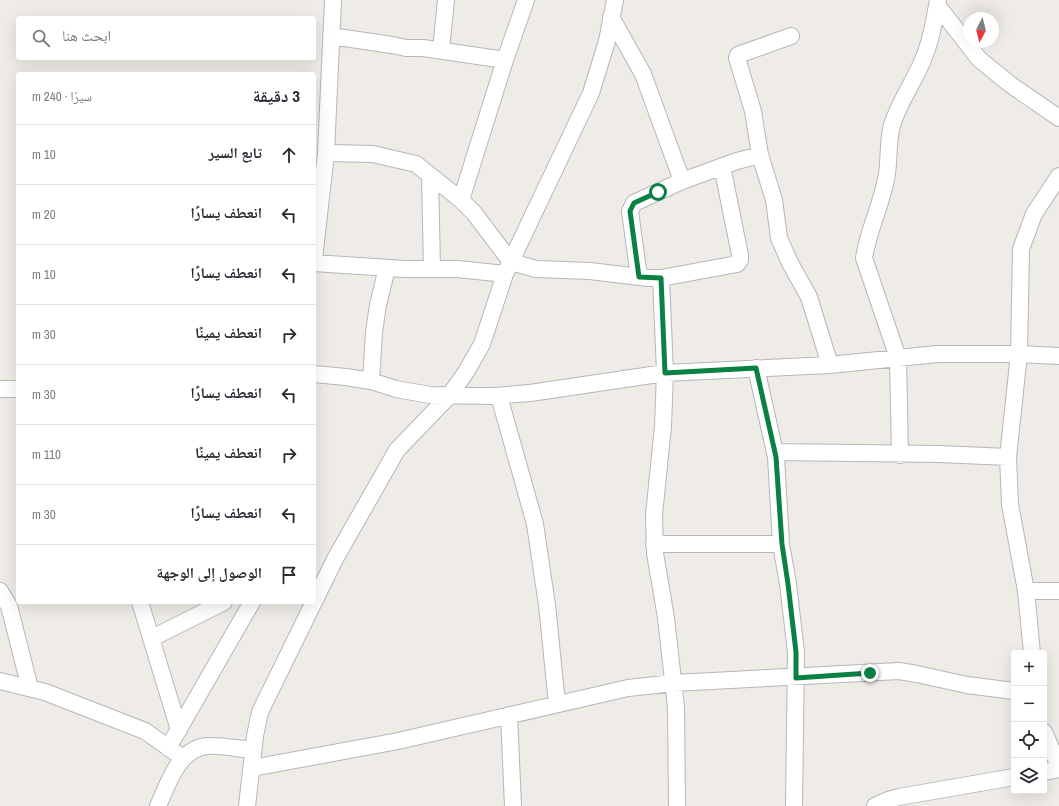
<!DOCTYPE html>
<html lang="ar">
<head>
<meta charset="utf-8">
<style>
	:root { --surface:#fff; --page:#f2f2f3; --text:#2b2b33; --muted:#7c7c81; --line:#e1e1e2 }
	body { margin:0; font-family:"Archivo Narrow","Noto Naskh Arabic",sans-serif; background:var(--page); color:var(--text); direction:rtl }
	.controls { position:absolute; right:12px; bottom:12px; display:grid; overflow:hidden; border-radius:4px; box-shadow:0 4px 16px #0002 }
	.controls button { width:36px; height:36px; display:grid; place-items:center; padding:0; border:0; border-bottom:1px solid var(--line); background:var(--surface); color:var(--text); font:20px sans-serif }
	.compass { position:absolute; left:963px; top:12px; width:36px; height:36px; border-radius:50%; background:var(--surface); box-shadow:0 4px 16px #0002; rotate:187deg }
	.stop { position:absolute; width:12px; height:12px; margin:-9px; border:3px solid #0b8043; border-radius:50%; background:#fff }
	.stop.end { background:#0b8043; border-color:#fff; box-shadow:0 1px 4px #0008 }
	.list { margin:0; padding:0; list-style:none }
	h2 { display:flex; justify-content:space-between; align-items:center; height:52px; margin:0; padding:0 16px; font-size:17px }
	h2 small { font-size:13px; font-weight:400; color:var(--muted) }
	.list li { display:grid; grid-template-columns:26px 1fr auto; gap:12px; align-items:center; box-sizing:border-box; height:60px; padding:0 16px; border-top:1px solid var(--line) }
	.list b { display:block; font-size:15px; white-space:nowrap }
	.list em { font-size:13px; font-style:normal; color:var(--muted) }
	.icon { flex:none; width:22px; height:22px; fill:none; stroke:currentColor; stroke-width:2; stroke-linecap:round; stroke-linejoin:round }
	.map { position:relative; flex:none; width:1059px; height:806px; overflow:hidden; direction:ltr }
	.search { position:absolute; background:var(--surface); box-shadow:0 4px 16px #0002; left:16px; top:16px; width:300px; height:44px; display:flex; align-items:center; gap:10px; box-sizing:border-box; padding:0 14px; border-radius:4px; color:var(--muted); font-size:15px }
	.panel { position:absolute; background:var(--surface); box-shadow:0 4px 16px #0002; left:16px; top:72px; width:300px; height:532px; border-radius:4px; direction:rtl }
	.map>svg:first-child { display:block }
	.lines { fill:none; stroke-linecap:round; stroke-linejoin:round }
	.street-casing { stroke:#b4b7ba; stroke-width:18 }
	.street { stroke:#fff; stroke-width:16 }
	.route { stroke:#0b8043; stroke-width:5 }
</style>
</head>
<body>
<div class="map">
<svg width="1059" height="806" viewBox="0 0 1059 806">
	<rect width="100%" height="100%" fill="#efece7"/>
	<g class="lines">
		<defs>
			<path id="street" d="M 937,5 L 979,59 L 1011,85 L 1059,118
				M 611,17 L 643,74 L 682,181
				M 331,36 L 392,45 L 406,48 L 423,48 L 505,60
				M 791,36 L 738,55 L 737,58 L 753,111 L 760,155 L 774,200 L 779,238 L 790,263 L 809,297 L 830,365
				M 441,50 L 446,0
				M 326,153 L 373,154 L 416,164 L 461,200 L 474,213 L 511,262 L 536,269 L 590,271 L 648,278 L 661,278 L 737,264 L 740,260 L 740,255 L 722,166
				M 430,175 L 432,269
				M 461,200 L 505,60 L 526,0
				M 314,259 L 326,153 L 333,0
				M 314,263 L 405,269 L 458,269 L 505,274
				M 639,277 L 630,211 L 634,203 L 682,181 L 737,161 L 760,155
				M 661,278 L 665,373 L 663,426 L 654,515 L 655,553 L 666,618 L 676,707 L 677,806
				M 756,368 L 776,457 L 781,544 L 788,584 L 796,652 L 794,806
				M 314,374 L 346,377 L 371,381 L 396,389 L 430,395 L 494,396 L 530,393 L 665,373 L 830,365 L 937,354 L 1019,354 L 1059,356
				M 371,381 L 374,332 L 378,305 L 387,268
				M 0,389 L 18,389
				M 499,396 L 535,524 L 547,605 L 557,704
				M 775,452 L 939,454 L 1008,457
				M 900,455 L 898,358 L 864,258 C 868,231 881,206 886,179 C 890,162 887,143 892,125 C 899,103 913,83 922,62 C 931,42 934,21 938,0
				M 654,544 L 781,544
				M 0,591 L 9,606 L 30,688
				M 1026,591 L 1059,591
				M 140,602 L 179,730
				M 152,638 L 224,602
				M 1032,653 L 1026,591 L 1010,504 L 1008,457 L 1019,354 L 1021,249 L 1034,214 L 1059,176
				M 0,681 L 45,692 L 145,731 L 183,758
				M 509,715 L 513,806
				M 1044,732 L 1059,766
				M 168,748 L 252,602
				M 252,768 L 398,741 L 628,688 L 674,683 L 899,671 L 917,674 L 967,685 L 1014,691
				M 1044,772 L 1059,769
				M 158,806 C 168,784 178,749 207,746 C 220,745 240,749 253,750
				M 247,806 L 255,736 L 260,712 L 335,559 L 397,450 L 449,396 L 466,372 L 482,344 L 505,274 L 591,93 L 607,41 L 615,0
				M 875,806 L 888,800 L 899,797 L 1014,777"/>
		</defs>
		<!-- street casing -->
		<use href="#street" class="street-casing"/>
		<!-- street -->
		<use href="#street" class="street"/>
	</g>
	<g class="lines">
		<!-- route -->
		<path class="route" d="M 658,192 L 634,203 L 630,211 L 639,277 L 661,278 L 665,373 L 756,368 L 776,457 L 782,544 L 788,584 L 796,652 L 796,678 L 870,673"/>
	</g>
</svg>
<div class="controls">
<button>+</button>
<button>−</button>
<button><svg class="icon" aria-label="locate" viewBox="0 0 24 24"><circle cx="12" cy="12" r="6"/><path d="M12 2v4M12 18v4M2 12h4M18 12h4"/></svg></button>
<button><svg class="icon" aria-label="layers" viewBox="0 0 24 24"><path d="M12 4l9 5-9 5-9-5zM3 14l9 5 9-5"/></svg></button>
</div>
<svg class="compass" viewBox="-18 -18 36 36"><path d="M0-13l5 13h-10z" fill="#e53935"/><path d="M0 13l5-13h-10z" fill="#7c7c81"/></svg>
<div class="stop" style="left:658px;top:192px"></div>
<div class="stop end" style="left:870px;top:673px"></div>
<div class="search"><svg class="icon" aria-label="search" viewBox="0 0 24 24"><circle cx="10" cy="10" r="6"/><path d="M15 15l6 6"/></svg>ابحث هنا</div>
<section class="panel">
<h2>3 دقيقة<small>سيرًا · 240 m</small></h2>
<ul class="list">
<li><svg class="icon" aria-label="ahead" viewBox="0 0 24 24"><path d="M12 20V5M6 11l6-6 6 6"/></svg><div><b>تابع السير</b></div><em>10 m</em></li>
<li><svg class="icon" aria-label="left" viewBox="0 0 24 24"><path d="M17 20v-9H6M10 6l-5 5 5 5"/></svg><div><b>انعطف يسارًا</b></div><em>20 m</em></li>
<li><svg class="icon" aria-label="left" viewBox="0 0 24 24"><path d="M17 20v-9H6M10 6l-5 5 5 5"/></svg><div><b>انعطف يسارًا</b></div><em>10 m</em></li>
<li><svg class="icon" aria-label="right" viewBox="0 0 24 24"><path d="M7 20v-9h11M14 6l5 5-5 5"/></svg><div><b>انعطف يمينًا</b></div><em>30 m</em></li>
<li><svg class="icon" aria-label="left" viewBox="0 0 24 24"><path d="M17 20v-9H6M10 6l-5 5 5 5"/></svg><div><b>انعطف يسارًا</b></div><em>30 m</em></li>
<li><svg class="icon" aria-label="right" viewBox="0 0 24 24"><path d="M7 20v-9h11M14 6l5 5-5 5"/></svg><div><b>انعطف يمينًا</b></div><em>110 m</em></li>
<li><svg class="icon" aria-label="left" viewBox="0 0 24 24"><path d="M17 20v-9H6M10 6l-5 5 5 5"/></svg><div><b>انعطف يسارًا</b></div><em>30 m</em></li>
<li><svg class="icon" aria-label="arrive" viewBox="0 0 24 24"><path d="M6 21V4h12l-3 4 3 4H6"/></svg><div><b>الوصول إلى الوجهة</b></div></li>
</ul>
</section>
</div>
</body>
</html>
